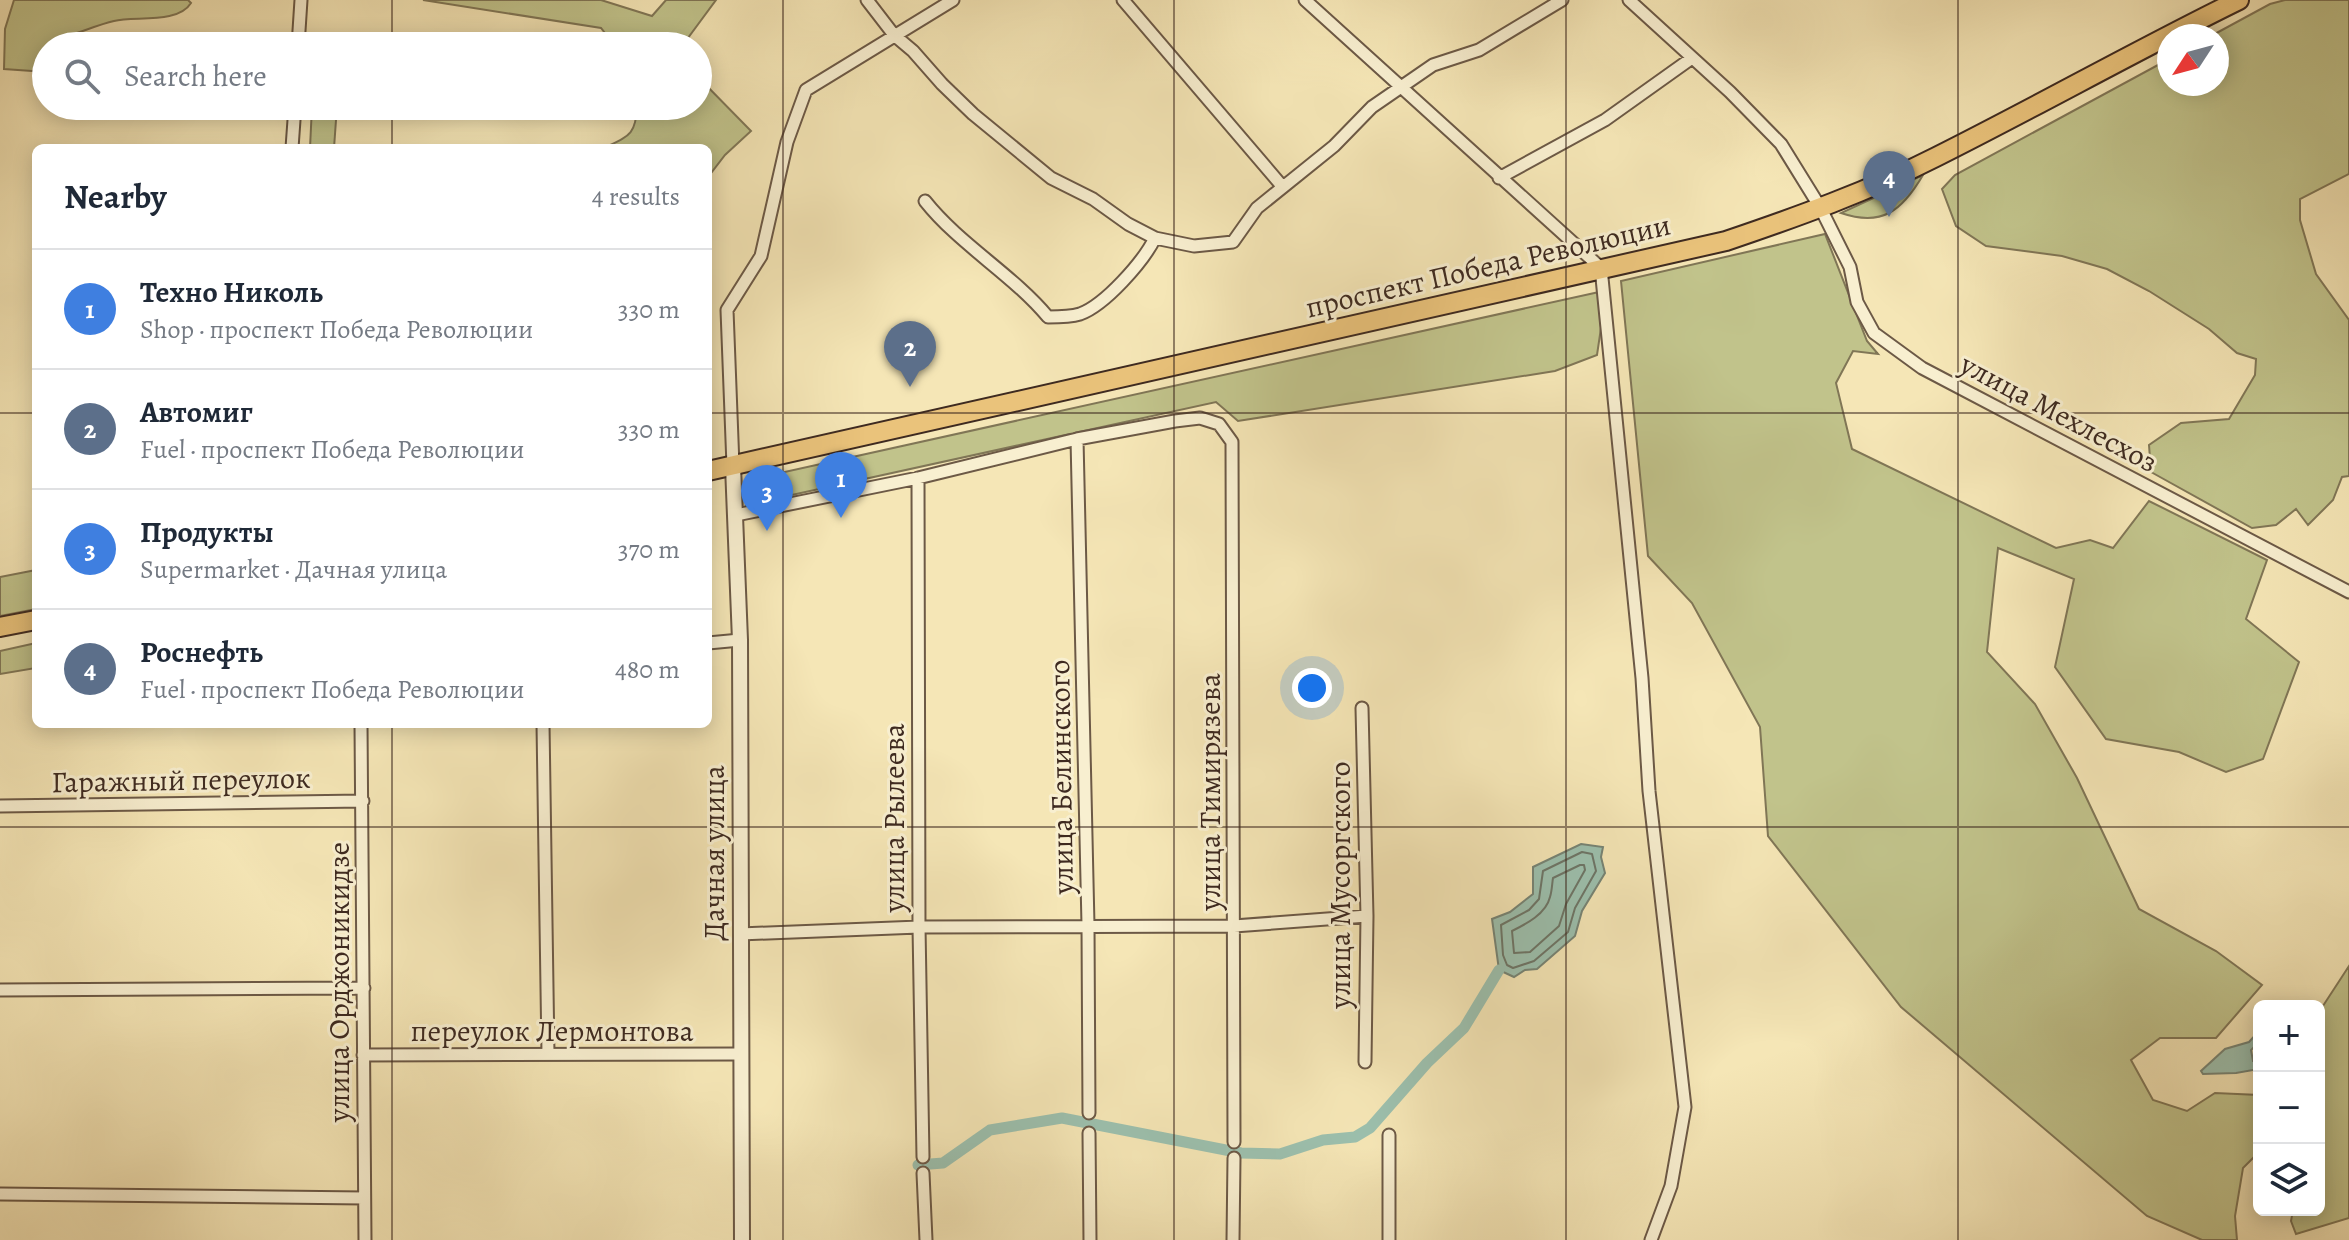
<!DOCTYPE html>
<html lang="en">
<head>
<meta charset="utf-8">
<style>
	:root { --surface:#fff; --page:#f6f6f7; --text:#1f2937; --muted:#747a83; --line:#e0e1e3; --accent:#1a73e8 }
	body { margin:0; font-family:Alegreya,serif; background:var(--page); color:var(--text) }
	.controls { position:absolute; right:24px; bottom:24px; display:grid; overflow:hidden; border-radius:12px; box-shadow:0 4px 20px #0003 }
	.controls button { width:72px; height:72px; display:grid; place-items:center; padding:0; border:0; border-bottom:2px solid var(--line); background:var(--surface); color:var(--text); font:40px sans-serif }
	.compass { position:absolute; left:2157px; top:24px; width:72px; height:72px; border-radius:50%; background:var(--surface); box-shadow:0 4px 20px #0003; rotate:234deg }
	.you { position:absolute; left:1312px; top:688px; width:28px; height:28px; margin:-20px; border:6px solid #fff; border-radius:50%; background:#1a73e8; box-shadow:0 0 0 12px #1a73e833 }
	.badge { display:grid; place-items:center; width:52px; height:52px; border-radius:50%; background:var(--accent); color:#fff; font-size:26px; font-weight:700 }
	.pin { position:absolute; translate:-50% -66px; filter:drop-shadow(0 2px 4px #0008) }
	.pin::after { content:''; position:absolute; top:42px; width:28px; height:24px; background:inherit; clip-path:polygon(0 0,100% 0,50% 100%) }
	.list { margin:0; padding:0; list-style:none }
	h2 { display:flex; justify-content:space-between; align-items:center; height:104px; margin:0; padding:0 32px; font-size:34px }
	h2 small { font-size:26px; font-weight:400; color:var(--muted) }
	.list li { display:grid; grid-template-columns:52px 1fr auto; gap:24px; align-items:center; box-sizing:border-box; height:120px; padding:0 32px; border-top:2px solid var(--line) }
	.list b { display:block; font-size:30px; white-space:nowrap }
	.list p { margin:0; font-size:26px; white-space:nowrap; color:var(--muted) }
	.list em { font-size:26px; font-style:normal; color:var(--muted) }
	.icon { flex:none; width:44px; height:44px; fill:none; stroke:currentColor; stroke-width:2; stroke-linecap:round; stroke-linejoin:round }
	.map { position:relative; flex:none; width:2349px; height:1240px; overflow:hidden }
	.search { position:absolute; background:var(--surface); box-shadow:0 4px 20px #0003; left:32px; top:32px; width:680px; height:88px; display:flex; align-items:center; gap:20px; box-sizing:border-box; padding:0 28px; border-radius:44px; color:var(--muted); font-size:30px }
	.panel { position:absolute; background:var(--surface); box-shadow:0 4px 20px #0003; left:32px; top:144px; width:680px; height:584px; border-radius:12px }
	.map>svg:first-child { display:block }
	.green { fill:#c1c38b; stroke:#807656; stroke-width:2 }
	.water { fill:#9cc0ae; stroke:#768475; stroke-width:2 }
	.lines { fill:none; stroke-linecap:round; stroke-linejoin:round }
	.shore { stroke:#6d7567; stroke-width:2 }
	.canal { stroke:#9cc0ae; stroke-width:11 }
	.minor-casing { stroke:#6c5946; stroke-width:15 }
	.tertiary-casing { stroke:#6c5946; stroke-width:18 }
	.primary-casing { stroke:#3e2a20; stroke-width:22 }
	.minor { stroke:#f8efd0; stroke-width:11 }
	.tertiary { stroke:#f8efd0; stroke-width:14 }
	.primary { stroke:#eac37b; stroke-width:18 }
	.grid { fill:none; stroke:#3e2a20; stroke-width:2; stroke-opacity:0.55 }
	.labels { text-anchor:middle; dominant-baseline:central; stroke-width:6; stroke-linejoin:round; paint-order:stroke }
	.street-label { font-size:30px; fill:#3e2a20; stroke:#f8efd0 }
</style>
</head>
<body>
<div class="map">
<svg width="2349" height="1240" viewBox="0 0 2349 1240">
	<rect width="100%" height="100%" fill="#f5e6b6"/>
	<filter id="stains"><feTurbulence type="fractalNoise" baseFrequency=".0025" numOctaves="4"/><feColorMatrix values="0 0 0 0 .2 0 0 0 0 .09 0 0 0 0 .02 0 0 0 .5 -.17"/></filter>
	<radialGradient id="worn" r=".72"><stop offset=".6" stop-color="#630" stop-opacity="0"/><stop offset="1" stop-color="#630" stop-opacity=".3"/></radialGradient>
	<!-- green -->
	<path class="green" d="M 14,0 L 188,0 L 191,3 C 178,24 136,16 114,21 C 96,25 78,34 60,38 L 61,43 L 67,46 L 46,46 L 46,72 L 4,69 L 5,29 Z
		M 423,0 L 601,0 L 652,16 L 666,0 L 716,0 L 682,46 L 615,46 L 601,28 Z
		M 2285,0 L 2349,0 L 2349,174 L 2300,199 L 2300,220 L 2316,274 L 2349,320 L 2349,476 L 2342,477 L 2333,500 L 2308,525 L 2296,509 L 2276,525 L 2252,528 L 2151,472 L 2149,445 L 2181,423 L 2229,419 L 2255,375 L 2256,359 L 2237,353 L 2209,329 L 2149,291 L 2107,269 L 2062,256 L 1986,246 L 1956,226 L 1942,189 L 1955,175 L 2169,59 L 2169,84 L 2217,84 L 2217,36 L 2211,36 L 2270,4 Z
		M 698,77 L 751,131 L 725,155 L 708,177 L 708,148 L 604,148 C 629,136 636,135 637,106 L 698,106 Z
		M 312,106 L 337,106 L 334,148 L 310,148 Z
		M 1923,175 C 1902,211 1882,227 1841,213 Z
		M 1825,234 L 1867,341 L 1878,354 L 1853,351 L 1836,383 L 1852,449 L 2056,548 L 2090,540 L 2113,548 L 2149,501 L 2267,560 L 2246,619 L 2299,662 L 2263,759 L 2226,772 L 2179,752 L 2106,739 L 2055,667 L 2074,579 L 1998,548 L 1987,652 L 2035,704 L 2077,778 L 2139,909 L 2216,951 L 2262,985 L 2216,1038 L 2160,1038 L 2131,1060 L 2153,1100 L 2187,1111 L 2215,1093 L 2259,1095 L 2259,1152 L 2243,1168 L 2235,1216 L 2237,1240 L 2202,1240 L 2147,1216 L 1901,1007 L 1768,836 L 1760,727 L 1692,603 L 1648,556 L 1621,281 Z
		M 1599,292 L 1601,328 L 1597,355 L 1555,371 L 1238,421 L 1216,402 L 746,505 L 748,480 Z
		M 36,570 L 36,609 L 0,616 L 0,577 Z
		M 36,643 L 36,668 L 0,674 L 0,651 Z
		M 2349,966 L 2349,1218 L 2296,1234 L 2291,1221 L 2293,1210 L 2319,1210 L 2319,1012 Z"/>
	<!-- water -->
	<path class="water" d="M 1581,844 L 1603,847 L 1601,857 L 1605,873 L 1582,911 L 1575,936 L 1537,969 L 1525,970 L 1514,977 L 1499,970 L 1492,919 L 1510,912 L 1533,894 L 1533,867 Z
		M 2259,1031 L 2259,1042 L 2251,1050 L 2253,1061 L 2259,1061 L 2259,1069 L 2236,1073 L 2203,1074 L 2201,1071 L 2225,1049 L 2249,1042 Z"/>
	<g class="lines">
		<!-- shore -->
		<path class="shore" d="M 1582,852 L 1592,854 L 1596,871 L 1575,908 L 1568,932 L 1534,961 L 1513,968 L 1507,965 L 1503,955 L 1501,925 L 1529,910 L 1539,899 L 1543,871 Z
			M 1580,865 L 1584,865 L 1585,870 L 1566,904 L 1559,926 L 1530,952 L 1514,953 L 1512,931 C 1526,924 1546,914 1550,897 C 1552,891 1552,884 1553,878 Z"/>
		<!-- canal -->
		<path class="canal" d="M 918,1165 L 943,1163 L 990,1130 L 1062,1118 L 1241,1153 L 1280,1154 L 1323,1140 L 1355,1137 L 1370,1128 L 1427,1063 L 1464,1028 L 1499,970"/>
		<defs>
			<path id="minor" d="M 867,0 L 894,35 L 913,51 L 942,84 L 973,114 L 1051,178 L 1093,199 L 1128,224 L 1155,238 L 1194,246 L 1233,242 L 1257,208 L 1334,146 L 1372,107 L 1433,65 L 1479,50 L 1562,0
				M 1123,0 L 1282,186
				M 1305,0 L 1601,268 L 1642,678 L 1649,791 L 1685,1107 L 1671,1186 L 1651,1240
				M 1629,0 L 1730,92 L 1781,144 L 1820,207 L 1850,267 L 1857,302 L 1874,333 L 1922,368 L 2349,592
				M 298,46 L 301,0
				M 292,148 L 295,106
				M 1499,178 L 1605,120 L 1692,58
				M 925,201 C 960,245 1012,274 1048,317 C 1059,317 1070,317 1080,314 C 1105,305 1143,262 1155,238
				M 1077,439 L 1088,925 L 1089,1113
				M 733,466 L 727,310 L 761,256 L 787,142 L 806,90 L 953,0
				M 918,478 L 919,927 L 923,1157
				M 736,515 L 918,478 L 1077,439 L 1175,421 L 1200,418 L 1219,424 L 1232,442 L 1234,1142
				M 708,643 L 740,640
				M 1362,708 L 1367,916 L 1365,1062
				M 361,724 L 365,1240
				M 543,724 L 548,1054
				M 0,806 L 363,801
				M 740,934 L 919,927 L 1234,926 L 1367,916
				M 0,990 L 364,988
				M 363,1055 L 742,1054
				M 1089,1133 L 1090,1240
				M 923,1173 L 926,1240
				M 0,1194 L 364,1198
				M 1233,1240 L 1234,1158
				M 1389,1240 L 1389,1135"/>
			<path id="tertiary" d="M 733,466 L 740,640 L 742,1240"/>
			<path id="primary" d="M 708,471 L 1726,241 C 1797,217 1869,191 1936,157 C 2038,106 2137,50 2239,0
				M 0,627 L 36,620"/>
		</defs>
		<!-- minor casing -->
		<use href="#minor" class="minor-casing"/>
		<!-- tertiary casing -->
		<use href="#tertiary" class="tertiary-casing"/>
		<!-- primary casing -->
		<use href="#primary" class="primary-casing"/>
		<!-- minor -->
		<use href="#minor" class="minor"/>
		<!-- tertiary -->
		<use href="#tertiary" class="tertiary"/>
		<!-- primary -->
		<use href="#primary" class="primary"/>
	</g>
	<!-- grid -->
	<path class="grid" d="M 392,0 L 392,46M 783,0 L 783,1240M 1174,0 L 1174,1240M 1566,0 L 1566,1240M 1958,0 L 1958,1240M 392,106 L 392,148M 0,413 L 36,413M 708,413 L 2349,413M 392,724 L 392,1240M 0,827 L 2349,827"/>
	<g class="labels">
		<!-- street labels -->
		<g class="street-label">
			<text transform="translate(1488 266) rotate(-13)">проспект Победа Революции</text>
			<text transform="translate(2059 413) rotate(28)">улица Мехлесхоз</text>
			<text transform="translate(1061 777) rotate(-91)">улица Белинского</text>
			<text transform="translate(181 780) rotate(-1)">Гаражный переулок</text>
			<text transform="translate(1210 792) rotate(-90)">улица Тимирязева</text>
			<text transform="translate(894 818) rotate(-90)">улица Рылеева</text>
			<text transform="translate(714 853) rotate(-90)">Дачная улица</text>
			<text transform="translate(1340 885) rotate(-90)">улица Мусоргского</text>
			<text transform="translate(339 982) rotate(-90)">улица Орджоникидзе</text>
			<text x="552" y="1031">переулок Лермонтова</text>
		</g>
	</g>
	<rect width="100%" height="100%" filter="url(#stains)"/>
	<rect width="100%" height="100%" fill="url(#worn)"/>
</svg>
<div class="controls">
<button>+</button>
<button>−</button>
<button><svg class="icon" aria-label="layers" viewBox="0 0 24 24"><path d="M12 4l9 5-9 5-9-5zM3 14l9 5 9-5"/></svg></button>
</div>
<svg class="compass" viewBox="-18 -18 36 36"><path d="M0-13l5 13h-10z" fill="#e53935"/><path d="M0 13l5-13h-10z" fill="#747a83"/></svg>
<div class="you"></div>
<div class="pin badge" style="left:841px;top:518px;background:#3f7fe0">1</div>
<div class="pin badge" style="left:910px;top:387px;background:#5c6f8a">2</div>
<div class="pin badge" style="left:767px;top:531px;background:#3f7fe0">3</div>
<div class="pin badge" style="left:1889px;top:217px;background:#5c6f8a">4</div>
<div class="search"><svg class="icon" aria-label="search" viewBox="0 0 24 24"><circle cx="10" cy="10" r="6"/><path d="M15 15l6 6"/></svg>Search here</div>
<section class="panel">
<h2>Nearby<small>4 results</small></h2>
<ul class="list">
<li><span class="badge" style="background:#3f7fe0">1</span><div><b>Техно Николь</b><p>Shop · проспект Победа Революции</p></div><em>330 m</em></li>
<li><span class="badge" style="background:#5c6f8a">2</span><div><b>Автомиг</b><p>Fuel · проспект Победа Революции</p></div><em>330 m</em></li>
<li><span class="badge" style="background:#3f7fe0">3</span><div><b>Продукты</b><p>Supermarket · Дачная улица</p></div><em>370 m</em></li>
<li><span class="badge" style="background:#5c6f8a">4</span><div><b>Роснефть</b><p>Fuel · проспект Победа Революции</p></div><em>480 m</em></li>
</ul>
</section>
</div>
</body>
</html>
